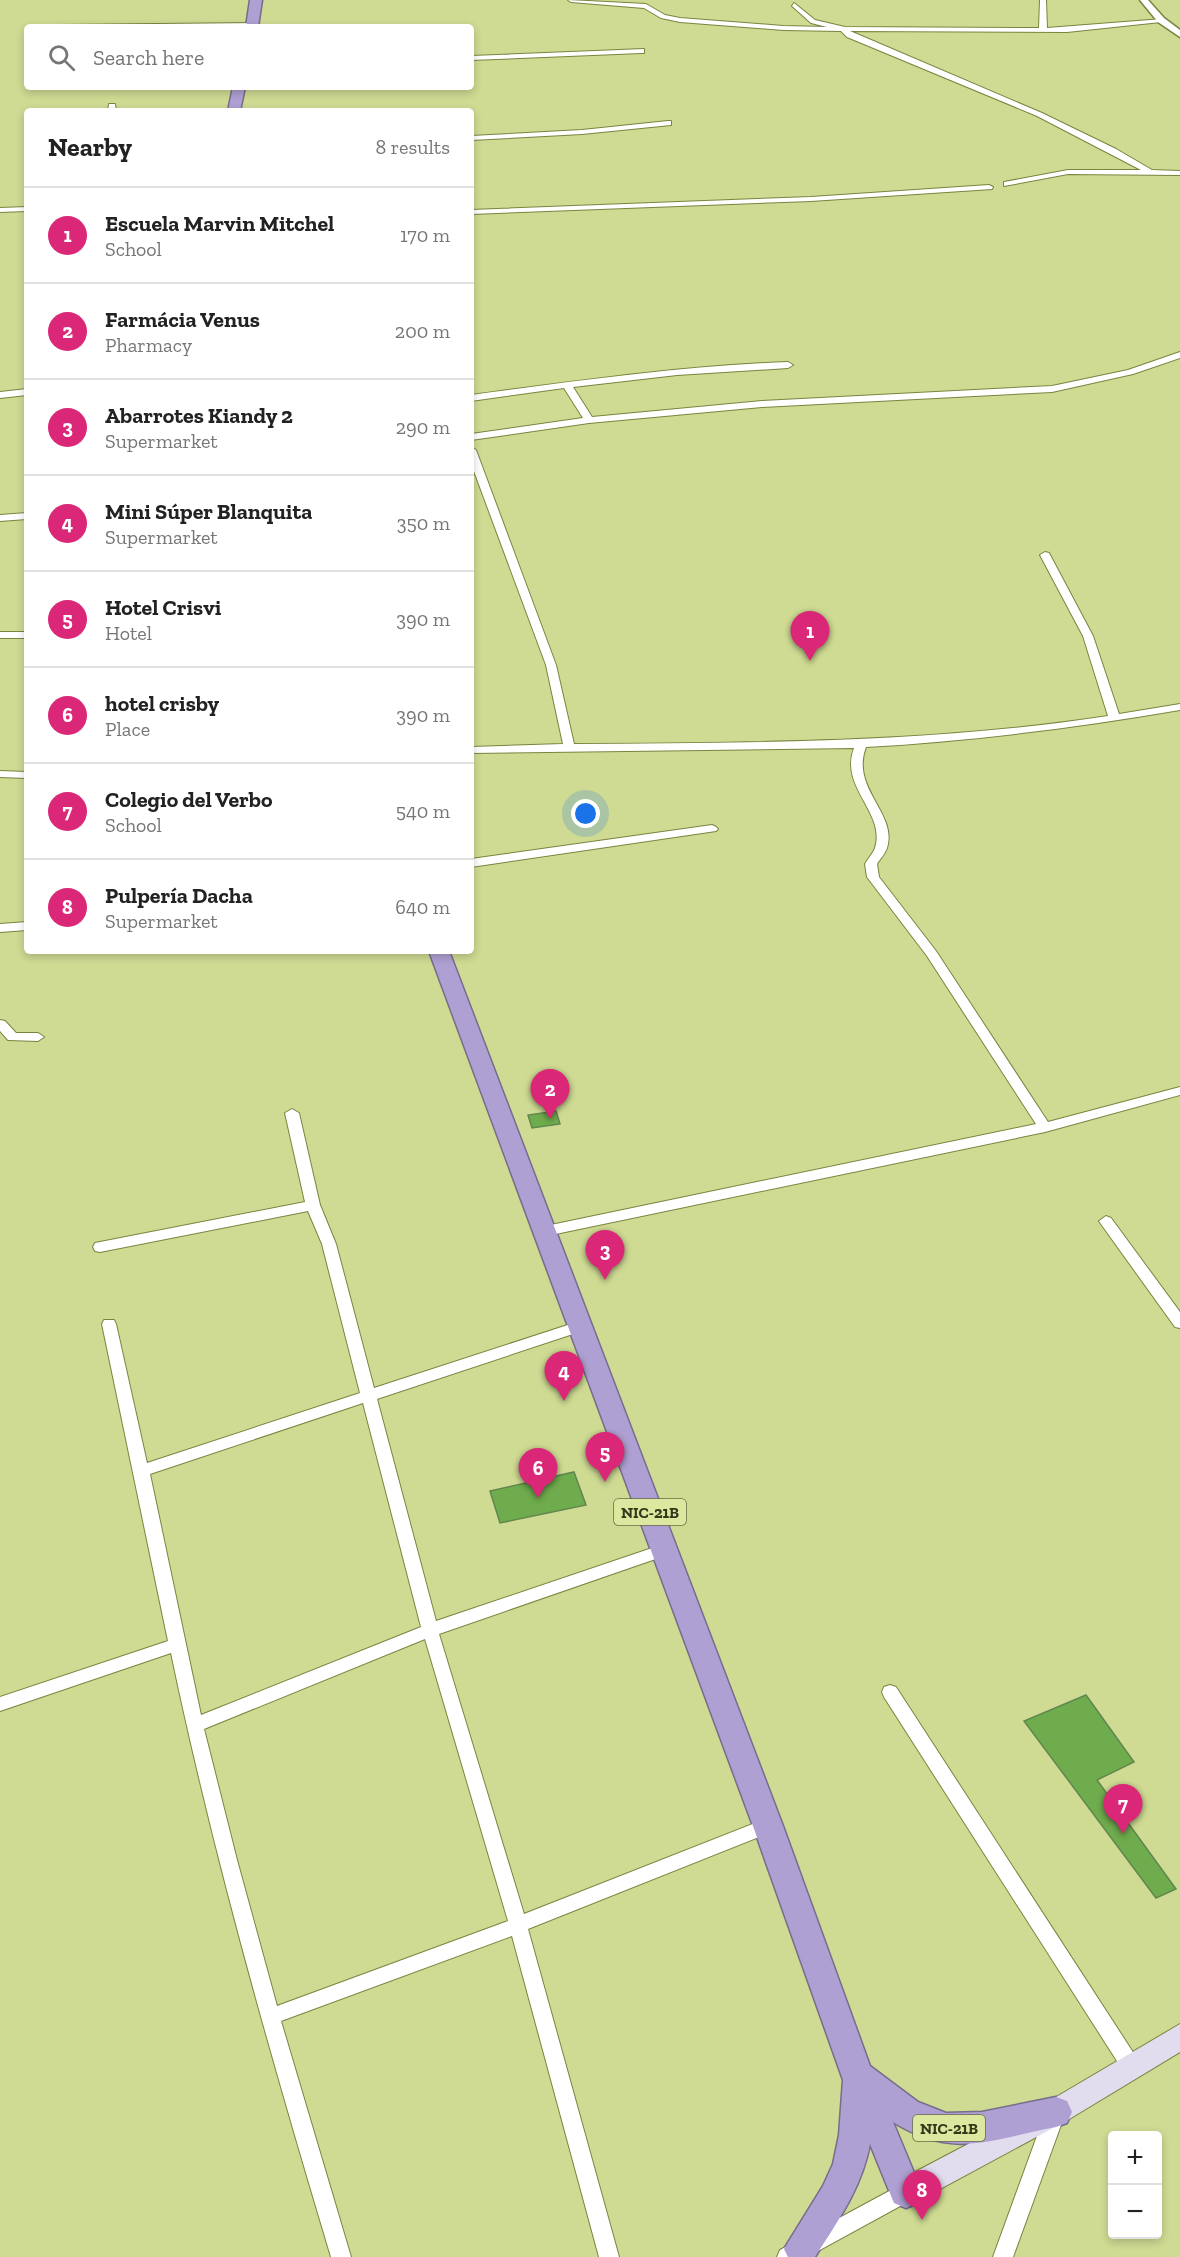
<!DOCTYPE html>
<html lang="en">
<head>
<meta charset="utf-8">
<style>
	:root { --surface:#fff; --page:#f6f6f6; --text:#222; --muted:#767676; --line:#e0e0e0; --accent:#db2777 }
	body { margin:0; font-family:"Zilla Slab",serif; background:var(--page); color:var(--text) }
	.controls { position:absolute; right:18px; bottom:18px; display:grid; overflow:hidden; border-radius:6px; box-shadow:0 3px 9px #0003 }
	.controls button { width:54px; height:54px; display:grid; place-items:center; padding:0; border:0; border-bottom:2px solid var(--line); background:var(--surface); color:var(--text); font:30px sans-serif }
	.you { position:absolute; left:586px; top:814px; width:21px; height:21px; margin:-15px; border:4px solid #fff; border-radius:50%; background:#1a73e8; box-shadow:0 0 0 9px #1a73e833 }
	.badge { display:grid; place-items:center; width:39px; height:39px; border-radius:50%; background:var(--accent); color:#fff; font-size:20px; font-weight:700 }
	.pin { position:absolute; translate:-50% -50px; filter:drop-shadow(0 2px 3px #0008) }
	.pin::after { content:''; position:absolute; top:32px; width:21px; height:18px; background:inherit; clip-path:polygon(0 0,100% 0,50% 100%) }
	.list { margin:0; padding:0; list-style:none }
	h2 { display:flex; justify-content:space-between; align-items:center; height:78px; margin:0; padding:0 24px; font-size:26px }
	h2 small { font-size:20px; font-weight:400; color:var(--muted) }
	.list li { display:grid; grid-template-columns:39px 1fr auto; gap:18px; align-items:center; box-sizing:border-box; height:96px; padding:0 24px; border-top:2px solid var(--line) }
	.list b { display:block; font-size:22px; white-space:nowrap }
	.list p { margin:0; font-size:20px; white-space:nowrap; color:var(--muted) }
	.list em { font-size:20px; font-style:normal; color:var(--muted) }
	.icon { flex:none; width:33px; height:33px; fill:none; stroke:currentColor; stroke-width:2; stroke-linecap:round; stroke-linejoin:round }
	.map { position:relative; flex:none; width:1180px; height:2257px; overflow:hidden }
	.search { position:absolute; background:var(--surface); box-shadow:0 3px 9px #0003; left:24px; top:24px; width:450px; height:66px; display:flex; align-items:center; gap:15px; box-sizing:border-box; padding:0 21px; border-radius:6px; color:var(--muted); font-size:22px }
	.panel { position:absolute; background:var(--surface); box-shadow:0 3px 9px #0003; left:24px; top:108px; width:450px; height:846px; border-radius:6px }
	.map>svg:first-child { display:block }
	.building { fill:#6fac4d; stroke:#61874e; stroke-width:1.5 }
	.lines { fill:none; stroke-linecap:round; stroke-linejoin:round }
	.minor-casing { stroke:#7b843f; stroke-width:2 }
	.tertiary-casing { stroke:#7b843f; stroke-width:3 }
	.secondary-casing { stroke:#7b843f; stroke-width:2 }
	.trunk-casing { stroke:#766d8b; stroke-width:3 }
	.minor { fill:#fff; fill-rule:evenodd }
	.tertiary { fill:#fff; fill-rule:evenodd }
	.secondary { fill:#e1dcee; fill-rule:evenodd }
	.trunk { fill:#aea0d2; fill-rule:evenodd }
	.labels { text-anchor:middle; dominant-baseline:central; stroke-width:5; stroke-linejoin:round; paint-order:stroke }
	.shield { fill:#dce89f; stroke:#666d43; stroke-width:1.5 }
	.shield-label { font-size:16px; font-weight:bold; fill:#34381b }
</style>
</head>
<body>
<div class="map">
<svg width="1180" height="2257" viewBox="0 0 1180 2257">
	<rect width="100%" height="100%" fill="#cfda93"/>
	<!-- building -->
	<path class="building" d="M 556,1111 L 560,1124 L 532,1128 L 528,1115 Z
		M 574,1472 L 586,1505 L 500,1523 L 490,1491 Z
		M 1086,1695 L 1134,1762 L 1097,1780 L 1176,1889 L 1156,1898 L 1024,1721 Z"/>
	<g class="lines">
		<defs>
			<path id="minor" d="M 568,0 L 646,4 L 665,15 L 680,18 L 783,26 L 827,27 L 811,23 L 792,6 L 794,3 L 815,20 L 845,27 L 1039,28 L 1040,0 L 1046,0 L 1047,28 L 1163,19 L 1161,22 L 1067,32 L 850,31 L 1042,113 L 1116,149 L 1152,170 L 1180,171 L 1180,175 L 1068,174 L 1004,186 L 1004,182 L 1068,170 L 1141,170 L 1037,116 L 847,37 L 841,31 L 783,30 L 680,22 L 661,18 L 644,8 L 571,2 Z
				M 255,23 L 257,24 L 253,26 L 56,27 L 60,25 Z
				M 644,49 L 644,53 L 641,53 L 471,60 L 471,56 Z
				M 109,104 L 115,104 L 116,111 L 108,111 Z
				M 668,121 L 671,121 L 671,125 L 582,134 L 471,140 L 471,136 L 582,130 Z
				M 989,185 L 993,187 L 992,189 L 811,201 L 471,214 L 471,210 L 811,197 Z
				M 27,207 L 27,211 L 0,212 L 0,208 Z
				M 1180,352 L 1180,358 L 1133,374 L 1052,392 L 762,407 L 589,423 L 471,440 L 471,434 L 583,418 L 564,388 L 471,401 L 471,395 C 576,381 682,366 788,362 L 793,365 L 788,368 L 677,375 L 573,387 L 592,417 L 762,401 L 1052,386 L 1128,370 Z
				M 27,389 L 27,395 L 0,398 L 0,392 Z
				M 471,447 L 476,450 L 556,665 L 574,744 C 753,743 931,743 1108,716 L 1083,636 L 1040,555 L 1045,552 L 1049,553 L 1093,636 L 1119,714 L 1180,704 L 1180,710 C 1076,728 971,741 866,747 C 850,789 898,813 887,848 C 885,854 880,859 877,864 L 879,877 L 936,951 L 1048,1122 L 1180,1087 L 1180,1095 L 1045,1132 L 546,1236 L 541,1234 L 539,1231 L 546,1226 L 1036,1124 L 927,956 L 867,877 L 865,864 C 868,859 873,853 875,848 C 886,812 839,788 854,748 L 471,753 L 471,747 L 563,744 L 546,665 L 471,463 Z
				M 27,513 L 27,519 L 0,521 L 0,515 Z
				M 0,632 L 27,632 L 27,638 L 0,638 Z
				M 0,771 L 27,772 L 27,778 L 0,777 Z
				M 712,825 L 716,827 L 718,829 L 716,831 L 471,867 L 471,859 Z
				M 27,922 L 27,930 L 0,932 L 0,924 Z
				M 0,1020 L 5,1021 L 16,1033 L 38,1033 L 44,1037 L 38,1041 L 8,1040 L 0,1031 Z
				M 292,1109 L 299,1113 L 320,1205 L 336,1244 L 374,1388 L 580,1321 L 585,1322 L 587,1326 L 585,1330 L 377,1399 L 436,1621 L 664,1544 L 670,1546 L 672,1550 L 670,1554 L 439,1634 L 524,1914 L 768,1818 L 774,1821 L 777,1826 L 774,1831 L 528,1929 L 619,2257 L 599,2257 L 512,1936 L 281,2021 L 351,2257 L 331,2257 C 271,2057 214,1858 171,1653 L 0,1711 L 0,1697 L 168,1641 L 102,1324 L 104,1320 L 114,1320 L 116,1324 L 147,1463 L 360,1393 L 322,1244 L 308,1211 L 100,1252 L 95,1251 L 93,1247 L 95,1243 L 100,1242 L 305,1202 L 285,1113 ZM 363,1403 L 421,1627 L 201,1715 L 150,1474 ZM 425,1639 L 508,1921 L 277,2006 L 237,1860 L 204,1729 Z
				M 1106,1216 L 1111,1218 L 1180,1312 L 1180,1328 L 1175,1327 L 1101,1224 L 1099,1221 Z
				M 890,1685 L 896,1687 L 1138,2060 L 1141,2066 L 1138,2072 L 1131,2075 L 1124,2072 L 884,1697 L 882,1692 L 884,1687 Z
				M 1055,2105 L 1062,2107 L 1065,2114 L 1013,2257 L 993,2257 L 1045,2114 L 1048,2107 Z
				M 906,2182 L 913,2185 L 916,2192 L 913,2199 L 807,2257 L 777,2257 L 780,2250 Z"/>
			<path id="tertiary" d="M 1140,0 L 1148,0 L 1164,18 L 1180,30 L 1180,37 L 1158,22 Z"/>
			<path id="secondary" d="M 1180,2024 L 1180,2052 L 1066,2121 L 916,2202 L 906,2206 L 896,2202 L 892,2192 L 896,2182 L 1046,2103 Z"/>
			<path id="trunk" d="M 250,0 L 262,0 L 258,27 L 246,27 Z
				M 233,87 L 245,87 L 240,111 L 228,111 Z
				M 429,951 L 449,951 L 783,1826 L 870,2066 L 918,2102 L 946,2113 L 982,2112 L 1056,2097 L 1067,2101 L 1072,2112 L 1067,2123 L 1056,2127 C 992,2139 954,2160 893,2122 L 922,2192 L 918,2203 L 906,2208 L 894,2203 L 870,2144 C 862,2187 838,2221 815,2257 L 788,2257 L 784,2249 L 823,2186 L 833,2164 L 839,2135 L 843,2080 L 753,1826 Z"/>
		</defs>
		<!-- minor casing -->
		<use href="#minor" class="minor-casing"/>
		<!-- tertiary casing -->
		<use href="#tertiary" class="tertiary-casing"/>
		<!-- secondary casing -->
		<use href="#secondary" class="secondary-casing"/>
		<!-- trunk casing -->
		<use href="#trunk" class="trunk-casing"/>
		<!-- minor -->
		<use href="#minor" class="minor"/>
		<!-- tertiary -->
		<use href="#tertiary" class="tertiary"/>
		<!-- secondary -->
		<use href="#secondary" class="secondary"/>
		<!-- trunk -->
		<use href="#trunk" class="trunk"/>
	</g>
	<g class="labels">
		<!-- shield labels -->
		<g class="shield">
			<rect x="614" y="1499" width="72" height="26" rx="4.5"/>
			<rect x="913" y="2115" width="72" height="26" rx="4.5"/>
		</g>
		<g class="shield-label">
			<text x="650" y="1512">NIC-21B</text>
			<text x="949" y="2128">NIC-21B</text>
		</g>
	</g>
</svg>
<div class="controls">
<button>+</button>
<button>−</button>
</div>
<div class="you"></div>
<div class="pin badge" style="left:810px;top:661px">1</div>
<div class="pin badge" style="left:550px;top:1119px">2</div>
<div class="pin badge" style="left:605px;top:1280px">3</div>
<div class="pin badge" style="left:564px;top:1401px">4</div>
<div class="pin badge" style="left:605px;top:1482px">5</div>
<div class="pin badge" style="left:538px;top:1498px">6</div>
<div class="pin badge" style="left:1123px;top:1834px">7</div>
<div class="pin badge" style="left:922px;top:2220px">8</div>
<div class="search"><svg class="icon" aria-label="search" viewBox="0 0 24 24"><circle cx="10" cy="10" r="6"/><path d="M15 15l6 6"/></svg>Search here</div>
<section class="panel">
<h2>Nearby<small>8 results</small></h2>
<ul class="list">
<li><span class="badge">1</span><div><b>Escuela Marvin Mitchel</b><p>School</p></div><em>170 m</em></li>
<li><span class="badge">2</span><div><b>Farmácia Venus</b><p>Pharmacy</p></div><em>200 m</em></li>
<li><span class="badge">3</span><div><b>Abarrotes Kiandy 2</b><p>Supermarket</p></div><em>290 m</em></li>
<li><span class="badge">4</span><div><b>Mini Súper Blanquita</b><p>Supermarket</p></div><em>350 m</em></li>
<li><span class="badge">5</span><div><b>Hotel Crisvi</b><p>Hotel</p></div><em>390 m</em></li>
<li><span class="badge">6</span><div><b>hotel crisby</b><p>Place</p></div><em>390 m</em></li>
<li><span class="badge">7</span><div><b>Colegio del Verbo</b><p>School</p></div><em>540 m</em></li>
<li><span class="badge">8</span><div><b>Pulpería Dacha</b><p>Supermarket</p></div><em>640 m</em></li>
</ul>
</section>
</div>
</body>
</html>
